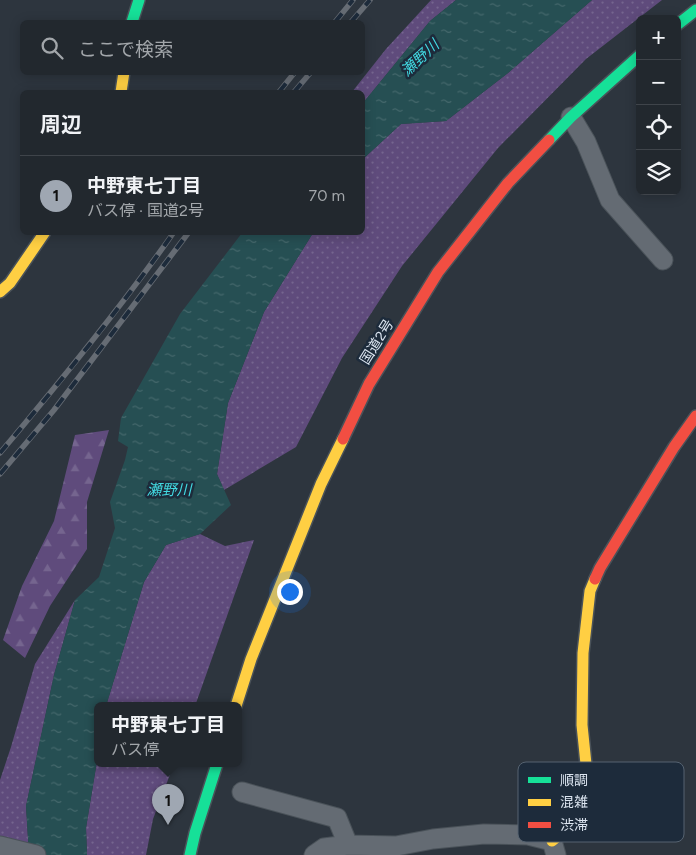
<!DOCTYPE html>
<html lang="ja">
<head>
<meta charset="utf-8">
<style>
	:root { --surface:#22282e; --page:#2e343a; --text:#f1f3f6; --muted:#a2a6aa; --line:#3f444a; --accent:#9fa7b2 }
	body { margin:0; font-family:Figtree,"Noto Sans JP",sans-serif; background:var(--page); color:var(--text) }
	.controls { position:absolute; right:15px; top:15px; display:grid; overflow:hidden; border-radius:8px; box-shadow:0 2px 12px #0003 }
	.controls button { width:45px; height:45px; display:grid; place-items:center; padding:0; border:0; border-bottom:1px solid var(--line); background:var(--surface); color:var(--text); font:25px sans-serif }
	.you { position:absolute; left:289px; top:591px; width:18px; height:18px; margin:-12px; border:4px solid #fff; border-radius:50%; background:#1a73e8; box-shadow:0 0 0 8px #1a73e833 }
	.badge { display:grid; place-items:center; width:32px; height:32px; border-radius:50%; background:var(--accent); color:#111; font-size:16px; font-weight:700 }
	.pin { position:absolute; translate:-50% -41px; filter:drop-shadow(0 1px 2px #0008) }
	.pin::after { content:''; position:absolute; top:26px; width:18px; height:15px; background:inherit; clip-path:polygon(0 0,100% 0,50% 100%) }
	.popup { position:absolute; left:94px; top:702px; width:148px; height:65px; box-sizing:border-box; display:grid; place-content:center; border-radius:8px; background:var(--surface); filter:drop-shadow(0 1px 4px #0005); font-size:16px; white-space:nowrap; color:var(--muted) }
	.popup b { font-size:19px; color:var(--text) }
	.popup::after { content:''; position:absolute; left:50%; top:100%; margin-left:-10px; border:10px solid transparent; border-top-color:var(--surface) }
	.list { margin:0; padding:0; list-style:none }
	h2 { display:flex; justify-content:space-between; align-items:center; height:65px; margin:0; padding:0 20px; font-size:21px }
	h2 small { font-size:16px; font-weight:400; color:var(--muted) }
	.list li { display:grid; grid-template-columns:32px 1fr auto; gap:15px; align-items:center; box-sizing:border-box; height:80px; padding:0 20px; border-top:1px solid var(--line) }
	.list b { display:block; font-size:19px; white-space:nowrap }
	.list p { margin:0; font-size:16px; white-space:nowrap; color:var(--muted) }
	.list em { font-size:16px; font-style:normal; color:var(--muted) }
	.icon { flex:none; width:28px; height:28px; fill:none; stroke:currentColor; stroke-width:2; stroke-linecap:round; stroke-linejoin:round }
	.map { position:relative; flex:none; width:696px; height:855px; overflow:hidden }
	.search { position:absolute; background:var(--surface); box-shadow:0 2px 12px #0003; left:20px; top:20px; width:345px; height:55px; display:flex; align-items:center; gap:12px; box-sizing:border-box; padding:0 18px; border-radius:8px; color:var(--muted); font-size:19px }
	.panel { position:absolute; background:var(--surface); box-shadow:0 2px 12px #0003; left:20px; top:90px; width:345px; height:145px; border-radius:8px }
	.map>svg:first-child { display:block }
	.grass { fill:url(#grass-dots) }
	.forest { fill:url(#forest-firs) }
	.water { fill:url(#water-ripples) }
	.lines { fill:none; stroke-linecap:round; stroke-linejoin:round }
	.street-casing { stroke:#4a5259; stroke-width:21 }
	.fast-casing { stroke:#4a5259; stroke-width:14 }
	.slow-casing { stroke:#4a5259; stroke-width:14 }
	.jam-casing { stroke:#4a5259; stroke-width:14 }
	.street { stroke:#646b73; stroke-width:19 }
	.fast { stroke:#16e098; stroke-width:11 }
	.slow { stroke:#ffcf43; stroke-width:11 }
	.jam { stroke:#f24e42; stroke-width:11 }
	.rail-casing { stroke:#666c74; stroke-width:5.5 }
	.rail { stroke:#1d2b3b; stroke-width:4; stroke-dasharray:11; stroke-linecap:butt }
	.labels { text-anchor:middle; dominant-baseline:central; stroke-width:5; stroke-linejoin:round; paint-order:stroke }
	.street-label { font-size:14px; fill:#dce5f0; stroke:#1d2b3b }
	.water-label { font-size:15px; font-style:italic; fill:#42d9e2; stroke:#1d2b3b }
	.key { fill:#1d2b3b; stroke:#566371; stroke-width:1 }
	.key-label { font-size:14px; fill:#dce5f0 }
</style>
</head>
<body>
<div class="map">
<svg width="696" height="855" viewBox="0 0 696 855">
	<defs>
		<pattern id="grass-dots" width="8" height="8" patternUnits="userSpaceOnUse" patternTransform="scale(1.25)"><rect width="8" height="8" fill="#5f4b7c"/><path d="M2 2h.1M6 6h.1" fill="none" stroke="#75658f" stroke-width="1.8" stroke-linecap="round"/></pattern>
		<pattern id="forest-firs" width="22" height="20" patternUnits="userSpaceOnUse" patternTransform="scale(1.25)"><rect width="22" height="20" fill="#5f4b7c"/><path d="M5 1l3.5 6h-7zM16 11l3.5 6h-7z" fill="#75658f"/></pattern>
		<pattern id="water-ripples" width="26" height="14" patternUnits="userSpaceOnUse" patternTransform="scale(1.25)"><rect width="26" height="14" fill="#264f53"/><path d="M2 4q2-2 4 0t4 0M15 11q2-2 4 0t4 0" fill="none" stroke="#45686c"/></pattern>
	</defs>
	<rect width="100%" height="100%" fill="#2d353e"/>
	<!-- grass -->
	<path class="grass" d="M 431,0 L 456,0 L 430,21 L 363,103 L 362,92 L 352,92 L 386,49 Z
		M 592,0 L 662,0 L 586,59 L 498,148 L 402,266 L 342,358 L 296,447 L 224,490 L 217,474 L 228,403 L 264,312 L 313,233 L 362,232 L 363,159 L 401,124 L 446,121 L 508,73 Z
		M 200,534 L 225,546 L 254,540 L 195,706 L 106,706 L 144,582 L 166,545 Z
		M 75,600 L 54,675 L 26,806 L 29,855 L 0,855 L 0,780 L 11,747 L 35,664 Z
		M 98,755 L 98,764 L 174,764 L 153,819 L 146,855 L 87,855 L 86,828 Z"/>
	<!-- forest -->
	<path class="forest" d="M 109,430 L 87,502 L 87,549 L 50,606 L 25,658 L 3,640 L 22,586 L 54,521 L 75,435 Z"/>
	<!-- water -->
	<path class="water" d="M 456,0 L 592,0 L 508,73 L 446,121 L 401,124 L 363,159 L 363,103 L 430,21 Z
		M 242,233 L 313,233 L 264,312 L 228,403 L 217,474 L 231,505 L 200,534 L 166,545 L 144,582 L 106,706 L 98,706 L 98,755 L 86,828 L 87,855 L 29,855 L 26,806 L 54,675 L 75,600 L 99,577 L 115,528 L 110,502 L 125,460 L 128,447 L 118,441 L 121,418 L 180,314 Z"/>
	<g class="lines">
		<defs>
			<path id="street" d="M 571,117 L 586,142 L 610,200 L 663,260
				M 242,792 L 337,818 L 348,845
				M 0,846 L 36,855
				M 314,855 L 324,848 L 348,845 L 396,846 L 433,839 L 484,834 L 528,835 L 552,841 L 556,855"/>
			<path id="fast" d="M 132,22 L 139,0
				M 677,25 L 696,10
				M 549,140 L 571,117 L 640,55
				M 190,855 L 195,833 L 217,764"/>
			<path id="slow" d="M 121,92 L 124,72
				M 0,292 L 10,283 L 45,232
				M 236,706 L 251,659 L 321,484 L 343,439
				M 552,841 L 588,812 L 595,798 L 586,764 L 582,725 L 583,653 L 590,591 L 595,579"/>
			<path id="jam" d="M 343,439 L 369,384 L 438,272 L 508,183 L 549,140
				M 595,579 L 600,568 L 674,447 L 696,416"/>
		</defs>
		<!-- street casing -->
		<use href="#street" class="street-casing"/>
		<!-- fast casing -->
		<use href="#fast" class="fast-casing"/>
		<!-- slow casing -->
		<use href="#slow" class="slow-casing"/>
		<!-- jam casing -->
		<use href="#jam" class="jam-casing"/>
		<!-- street -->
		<use href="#street" class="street"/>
		<!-- fast -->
		<use href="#fast" class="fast"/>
		<!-- slow -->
		<use href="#slow" class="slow"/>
		<!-- jam -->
		<use href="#jam" class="jam"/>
		<defs>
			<path id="rail" d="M 335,22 L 353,0
				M 351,22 L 370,0
				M 279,92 L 295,72
				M 294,92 L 311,72
				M 0,453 C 60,382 120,309 174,232
				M 0,474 L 54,410 L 189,232"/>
		</defs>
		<!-- rail casing -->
		<use href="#rail" class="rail-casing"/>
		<!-- rail -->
		<use href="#rail" class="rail"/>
	</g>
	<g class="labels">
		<!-- street labels -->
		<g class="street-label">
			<text transform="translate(377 342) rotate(-58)">国道2号</text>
		</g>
		<!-- water labels -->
		<g class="water-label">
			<text transform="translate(420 58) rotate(-43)">瀬野川</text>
			<text x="169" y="490">瀬野川</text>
		</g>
	</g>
	<!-- legend -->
	<rect x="518" y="762" width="166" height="80" rx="8" class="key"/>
	<rect x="528" y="777" width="23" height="6" fill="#16e098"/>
	<rect x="528" y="799" width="23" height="7" fill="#ffcf43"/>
	<rect x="528" y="822" width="23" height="6" fill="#f24e42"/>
	<g class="key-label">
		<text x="560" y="785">順調</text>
		<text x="560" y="807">混雑</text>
		<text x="560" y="830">渋滞</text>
	</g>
</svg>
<div class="controls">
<button>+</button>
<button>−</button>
<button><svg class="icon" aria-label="locate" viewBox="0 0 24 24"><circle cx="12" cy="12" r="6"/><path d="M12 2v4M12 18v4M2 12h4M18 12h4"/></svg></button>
<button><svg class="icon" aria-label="layers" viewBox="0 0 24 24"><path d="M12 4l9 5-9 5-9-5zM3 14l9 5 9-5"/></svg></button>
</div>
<div class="you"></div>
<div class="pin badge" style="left:168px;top:825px">1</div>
<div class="popup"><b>中野東七丁目</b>バス停</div>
<div class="search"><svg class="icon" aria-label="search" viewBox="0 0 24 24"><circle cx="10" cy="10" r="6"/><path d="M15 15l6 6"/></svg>ここで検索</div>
<section class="panel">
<h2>周辺<small></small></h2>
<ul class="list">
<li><span class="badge">1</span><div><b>中野東七丁目</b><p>バス停 · 国道2号</p></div><em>70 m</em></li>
</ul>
</section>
</div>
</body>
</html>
